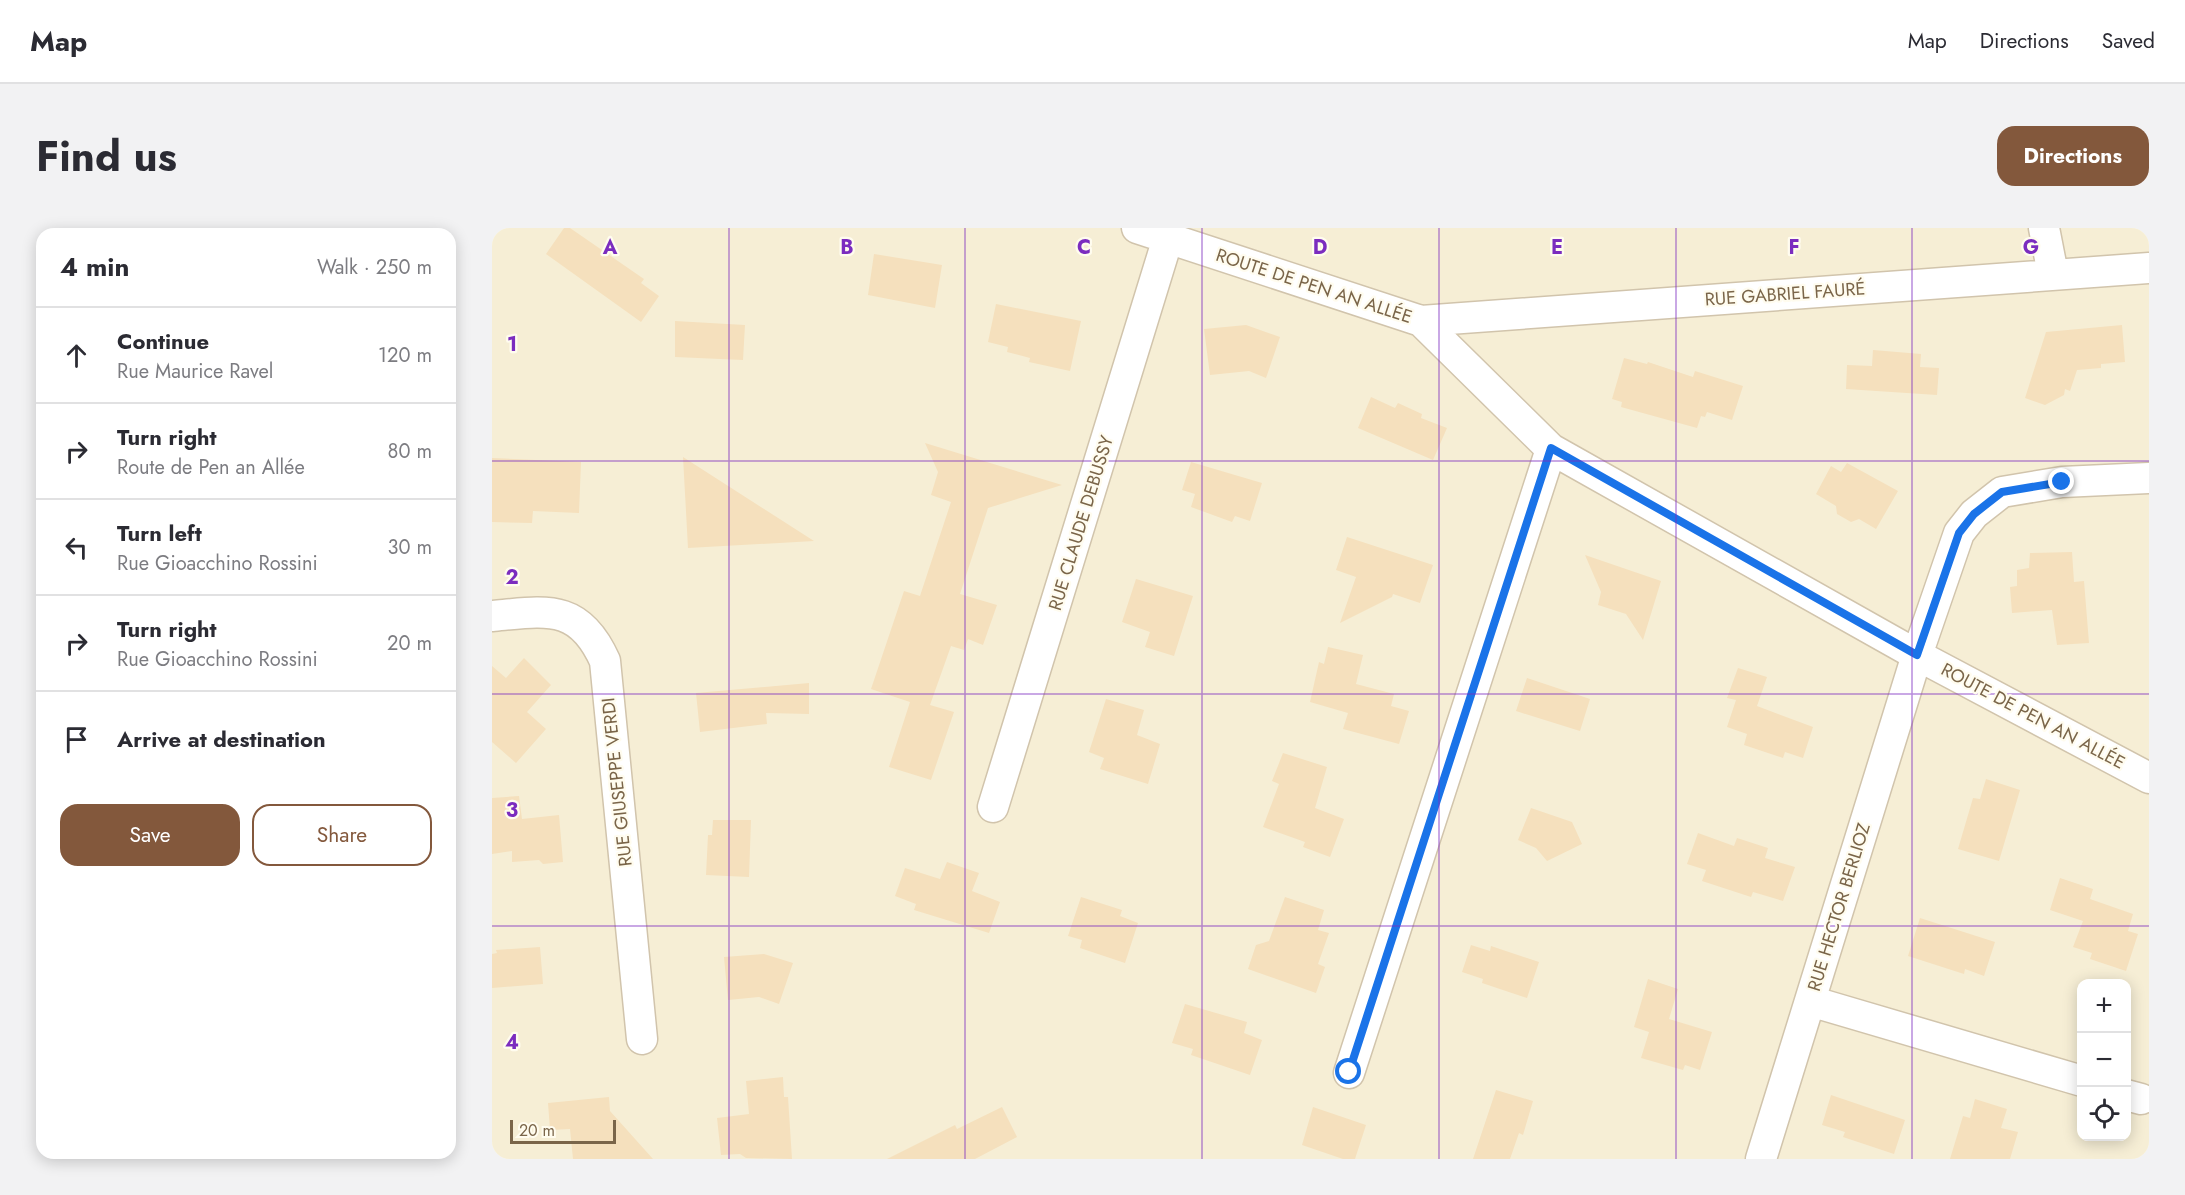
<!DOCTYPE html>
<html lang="en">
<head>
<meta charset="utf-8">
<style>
	:root { --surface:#fff; --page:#f2f2f3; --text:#2b2b33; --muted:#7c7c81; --line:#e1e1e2; --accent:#83583c }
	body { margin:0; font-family:Jost,sans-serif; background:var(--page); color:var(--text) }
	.controls { position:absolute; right:18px; bottom:18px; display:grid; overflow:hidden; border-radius:12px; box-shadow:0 3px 15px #0003 }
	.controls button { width:54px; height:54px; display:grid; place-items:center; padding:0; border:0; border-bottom:2px solid var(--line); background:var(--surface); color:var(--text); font:30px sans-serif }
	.scale { position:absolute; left:18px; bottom:15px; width:106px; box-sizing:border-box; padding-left:6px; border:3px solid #7a6549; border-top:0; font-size:16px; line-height:21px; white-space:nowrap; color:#7a6549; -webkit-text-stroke:4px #fffcef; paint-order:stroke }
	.stop { position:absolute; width:18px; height:18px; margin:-14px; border:4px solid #1a73e8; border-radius:50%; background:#fff }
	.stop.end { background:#1a73e8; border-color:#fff; box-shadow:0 2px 6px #0008 }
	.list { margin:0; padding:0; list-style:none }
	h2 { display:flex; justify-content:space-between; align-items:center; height:78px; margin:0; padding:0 24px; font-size:26px }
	h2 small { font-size:20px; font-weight:400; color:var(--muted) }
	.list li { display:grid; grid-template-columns:39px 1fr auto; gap:18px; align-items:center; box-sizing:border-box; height:96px; padding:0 24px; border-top:2px solid var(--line) }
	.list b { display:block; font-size:22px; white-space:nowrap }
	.list p { margin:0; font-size:20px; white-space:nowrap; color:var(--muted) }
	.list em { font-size:20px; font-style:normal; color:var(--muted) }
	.actions { display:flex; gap:12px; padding:18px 24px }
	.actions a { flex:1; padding:14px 0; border:2px solid var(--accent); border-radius:18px; text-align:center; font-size:21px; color:var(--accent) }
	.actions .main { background:var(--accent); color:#fff }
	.icon { flex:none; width:33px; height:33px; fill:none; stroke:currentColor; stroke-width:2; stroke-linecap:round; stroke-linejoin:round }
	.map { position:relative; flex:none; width:1657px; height:931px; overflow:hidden; border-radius:18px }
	header { display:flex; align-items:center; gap:36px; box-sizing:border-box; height:84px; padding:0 30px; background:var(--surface); border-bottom:2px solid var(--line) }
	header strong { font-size:28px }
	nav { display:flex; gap:33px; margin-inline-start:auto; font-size:21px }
	.intro { display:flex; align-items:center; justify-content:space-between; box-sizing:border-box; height:144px; padding:0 36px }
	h1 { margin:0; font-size:42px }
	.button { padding:15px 27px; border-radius:18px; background:var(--accent); color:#fff; font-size:21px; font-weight:700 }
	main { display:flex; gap:36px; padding:0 36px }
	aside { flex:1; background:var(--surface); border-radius:18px; box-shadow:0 3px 15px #0003 }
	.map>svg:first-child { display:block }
	.residential { fill:#f6eed5; fill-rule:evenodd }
	.building { fill:#f5e0bd }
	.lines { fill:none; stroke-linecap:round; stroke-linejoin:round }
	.minor-casing { stroke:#d1c4ac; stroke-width:33 }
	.minor { stroke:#fff; stroke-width:30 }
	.route { stroke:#1a73e8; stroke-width:8 }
	.grid { fill:none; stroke:#7b2cbf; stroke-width:1.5; stroke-opacity:0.55 }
	.labels { text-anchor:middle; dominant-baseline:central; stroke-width:4.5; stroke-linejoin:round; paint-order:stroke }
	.street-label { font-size:18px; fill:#7a6549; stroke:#fffcef }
	.grid-label { font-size:20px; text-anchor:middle; font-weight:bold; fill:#7b2cbf; stroke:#fffcef; stroke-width:4.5; stroke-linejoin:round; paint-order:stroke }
</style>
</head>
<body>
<header>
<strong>Map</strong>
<nav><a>Map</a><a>Directions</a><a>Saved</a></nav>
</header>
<div class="intro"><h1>Find us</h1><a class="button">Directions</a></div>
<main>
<aside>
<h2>4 min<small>Walk · 250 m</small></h2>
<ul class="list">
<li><svg class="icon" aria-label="ahead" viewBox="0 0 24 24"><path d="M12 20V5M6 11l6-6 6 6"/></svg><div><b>Continue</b><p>Rue Maurice Ravel</p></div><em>120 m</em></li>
<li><svg class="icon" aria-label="right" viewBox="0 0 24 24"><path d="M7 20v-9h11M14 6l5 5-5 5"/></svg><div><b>Turn right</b><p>Route de Pen an Allée</p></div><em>80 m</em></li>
<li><svg class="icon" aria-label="left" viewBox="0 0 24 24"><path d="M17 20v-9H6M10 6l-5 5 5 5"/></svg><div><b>Turn left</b><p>Rue Gioacchino Rossini</p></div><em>30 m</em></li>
<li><svg class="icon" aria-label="right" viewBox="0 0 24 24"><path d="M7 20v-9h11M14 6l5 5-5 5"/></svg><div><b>Turn right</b><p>Rue Gioacchino Rossini</p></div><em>20 m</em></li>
<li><svg class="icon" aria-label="arrive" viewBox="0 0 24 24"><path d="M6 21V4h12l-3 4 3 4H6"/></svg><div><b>Arrive at destination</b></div></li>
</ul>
<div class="actions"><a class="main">Save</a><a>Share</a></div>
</aside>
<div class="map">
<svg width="1657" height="931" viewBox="0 0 1657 931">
	<rect width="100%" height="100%" fill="#fefae8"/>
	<!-- residential -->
	<path class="residential" d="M 0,0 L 1657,0 L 1657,931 L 0,931 ZM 1590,756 L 1634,756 L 1634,908 L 1590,908 Z"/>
	<!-- building -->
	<path class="building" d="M 72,0 L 78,0 L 152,51 L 149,55 L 167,68 L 149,94 L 54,26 Z
		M 382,26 L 450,37 L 443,80 L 376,67 Z
		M 504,76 L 589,93 L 578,143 L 537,134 L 538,130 L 515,124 L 516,119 L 496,114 Z
		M 183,93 L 253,97 L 251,132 L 183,129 Z
		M 754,97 L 788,109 L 774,150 L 757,143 L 718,147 L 712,101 Z
		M 1630,97 L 1633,134 L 1609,136 L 1609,140 L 1585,142 L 1578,163 L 1573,161 L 1572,167 L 1553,177 L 1533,170 L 1554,104 Z
		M 1381,122 L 1429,126 L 1428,139 L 1447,140 L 1445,167 L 1354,161 L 1355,137 L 1380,138 Z
		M 1132,130 L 1155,136 L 1156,134 L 1201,149 L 1203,143 L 1251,158 L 1240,192 L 1215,184 L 1213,189 L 1209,188 L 1205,200 L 1129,179 L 1130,174 L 1120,171 Z
		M 879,169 L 903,180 L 906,175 L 930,186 L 929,190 L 955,200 L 941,232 L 866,200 Z
		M 433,215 L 570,257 L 496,280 L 468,366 L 505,377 L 491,417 L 476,411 L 472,422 L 459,418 L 438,477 L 462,484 L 439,552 L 397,539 L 418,474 L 379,461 L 412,363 L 428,368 L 459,274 L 439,267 L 446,244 Z
		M 191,229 L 322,313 L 196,320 Z
		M 0,230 L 89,234 L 87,285 L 41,283 L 40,295 L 0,294 Z
		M 699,234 L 770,255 L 758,293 L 743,288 L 740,294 L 699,279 L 703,266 L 690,262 Z
		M 1355,235 L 1406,263 L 1384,301 L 1367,291 L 1359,294 L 1345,286 L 1344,278 L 1324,266 L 1339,238 L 1349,244 Z
		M 855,309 L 941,337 L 928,375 L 901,366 L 900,369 L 848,395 L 864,349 L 844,342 Z
		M 1580,324 L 1582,354 L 1592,353 L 1597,415 L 1565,417 L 1560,382 L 1520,385 L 1518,359 L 1525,358 L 1525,342 L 1537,340 L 1538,325 Z
		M 1093,327 L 1169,353 L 1151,412 L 1134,386 L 1106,377 L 1109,364 Z
		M 644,351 L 701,368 L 682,428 L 653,419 L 658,404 L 630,394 Z
		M 836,419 L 871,427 L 864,456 L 902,466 L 899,478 L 917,483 L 907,516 L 851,501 L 856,485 L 818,474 L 827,434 L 832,436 Z
		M 32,430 L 59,457 L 35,484 L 54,501 L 24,535 L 0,514 L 0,438 L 14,450 Z
		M 1246,440 L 1275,449 L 1265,478 L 1321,499 L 1311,530 L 1293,524 L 1291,530 L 1252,517 L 1255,506 L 1235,499 L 1244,472 L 1235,470 Z
		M 1035,450 L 1098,471 L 1088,503 L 1024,483 Z
		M 317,455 L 317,486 L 274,485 L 275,496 L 208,504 L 204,465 Z
		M 614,471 L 652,482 L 645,507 L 668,516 L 656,556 L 608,541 L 612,530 L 597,524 Z
		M 791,525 L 835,539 L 823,580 L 852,591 L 838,629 L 811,619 L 813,614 L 771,599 L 787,556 L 780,553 Z
		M 1494,551 L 1528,562 L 1507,633 L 1466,621 L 1481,570 L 1488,571 Z
		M 27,568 L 30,591 L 67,587 L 71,634 L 51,636 L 47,632 L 20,634 L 20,623 L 0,626 L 0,570 Z
		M 1039,580 L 1080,594 L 1090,616 L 1055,633 L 1044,620 L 1026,612 Z
		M 221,592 L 259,592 L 257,649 L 214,647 L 216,607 L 220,607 Z
		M 1206,605 L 1242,618 L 1245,610 L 1276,620 L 1273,630 L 1303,639 L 1291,673 L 1261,664 L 1259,669 L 1210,653 L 1214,642 L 1195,636 Z
		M 455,634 L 487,645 L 480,663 L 508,674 L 497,705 L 422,682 L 424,676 L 403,668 L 413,640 L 448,651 Z
		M 1568,650 L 1601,661 L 1598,671 L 1641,686 L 1636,703 L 1646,706 L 1634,743 L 1598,731 L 1600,725 L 1581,719 L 1591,693 L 1558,682 Z
		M 589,669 L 630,682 L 628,688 L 646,695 L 633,735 L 588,720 L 590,712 L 576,708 Z
		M 793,669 L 832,682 L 826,702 L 837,705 L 826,736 L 833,739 L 824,765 L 756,741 L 764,717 L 777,713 Z
		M 1428,690 L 1503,714 L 1492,748 L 1473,741 L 1472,746 L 1416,728 Z
		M 979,717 L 998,723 L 999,718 L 1047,734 L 1035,770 L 990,755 L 991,751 L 970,744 Z
		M 48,719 L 51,756 L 0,760 L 0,726 L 5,725 L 4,722 Z
		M 272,726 L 301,735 L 287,776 L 267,769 L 236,772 L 232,729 Z
		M 1156,751 L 1186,761 L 1177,791 L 1220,804 L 1208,842 L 1193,837 L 1191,842 L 1149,830 L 1157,804 L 1142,799 Z
		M 693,776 L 755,794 L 752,805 L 770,812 L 758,847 L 699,827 L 701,821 L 680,815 Z
		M 291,849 L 292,869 L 296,869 L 300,931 L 254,930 L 248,926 L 229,927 L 225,890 L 257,886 L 254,853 Z
		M 1004,862 L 1041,873 L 1031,907 L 1027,905 L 1018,931 L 981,931 Z
		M 1339,867 L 1413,892 L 1402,926 L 1351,909 L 1353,904 L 1330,897 Z
		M 117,869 L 118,883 L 161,931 L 81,931 L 78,901 L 58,902 L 56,875 Z
		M 1483,871 L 1515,881 L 1509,900 L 1526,904 L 1518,931 L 1458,931 L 1471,888 L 1478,890 Z
		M 510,879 L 525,909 L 483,931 L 395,931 L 463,897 L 465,901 Z
		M 821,879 L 874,897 L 863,931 L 851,931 L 810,917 Z"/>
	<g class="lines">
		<defs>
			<path id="minor" d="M 645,0 L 929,93 L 1059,221 L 1425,427 L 1657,550
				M 1552,0 L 1561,46
				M 929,93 L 1657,40
				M 0,388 C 55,383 87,375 113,433 L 150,811
				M 501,579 L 676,10
				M 1318,773 L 1590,853
				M 857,845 L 1059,221
				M 1634,867 L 1649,871
				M 1269,931 L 1425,427 L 1467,305 L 1482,286 L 1510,264 L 1570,254 L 1657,250"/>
		</defs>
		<!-- minor casing -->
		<use href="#minor" class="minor-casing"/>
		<!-- minor -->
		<use href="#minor" class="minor"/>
	</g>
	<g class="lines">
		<!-- route -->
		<path class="route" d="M 857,844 L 1059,220 L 1425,427 L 1467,305 L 1482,286 L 1510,264 L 1570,254"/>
	</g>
	<!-- grid -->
	<path class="grid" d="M 237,0 L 237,931M 473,0 L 473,931M 710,0 L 710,931M 947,0 L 947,931M 1184,0 L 1184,931M 1420,0 L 1420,931M 0,233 L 1657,233M 0,466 L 1657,466M 0,698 L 1657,698"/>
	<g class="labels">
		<!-- street labels -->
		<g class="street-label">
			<text transform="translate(822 58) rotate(18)">ROUTE DE PEN AN ALLÉE</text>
			<text transform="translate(1293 66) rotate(-4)">RUE GABRIEL FAURÉ</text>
			<text transform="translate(589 295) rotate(-73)">RUE CLAUDE DEBUSSY</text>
			<text transform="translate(1541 488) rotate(28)">ROUTE DE PEN AN ALLÉE</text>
			<text transform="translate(125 554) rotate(-96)">RUE GIUSEPPE VERDI</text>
			<text transform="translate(1347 679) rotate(-73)">RUE HECTOR BERLIOZ</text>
		</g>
	</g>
	<g class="grid-label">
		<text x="118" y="26">A</text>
		<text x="355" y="26">B</text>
		<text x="592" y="26">C</text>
		<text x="828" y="26">D</text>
		<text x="1065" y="26">E</text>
		<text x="1302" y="26">F</text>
		<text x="1539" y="26">G</text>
		<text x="20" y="123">1</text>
		<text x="20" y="356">2</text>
		<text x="20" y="589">3</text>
		<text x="20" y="821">4</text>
	</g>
</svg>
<div class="controls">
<button>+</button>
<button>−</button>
<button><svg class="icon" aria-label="locate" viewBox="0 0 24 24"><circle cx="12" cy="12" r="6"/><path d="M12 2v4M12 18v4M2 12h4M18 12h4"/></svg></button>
</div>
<div class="scale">20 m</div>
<div class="stop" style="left:857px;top:844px"></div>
<div class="stop end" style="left:1570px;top:254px"></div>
</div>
</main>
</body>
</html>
